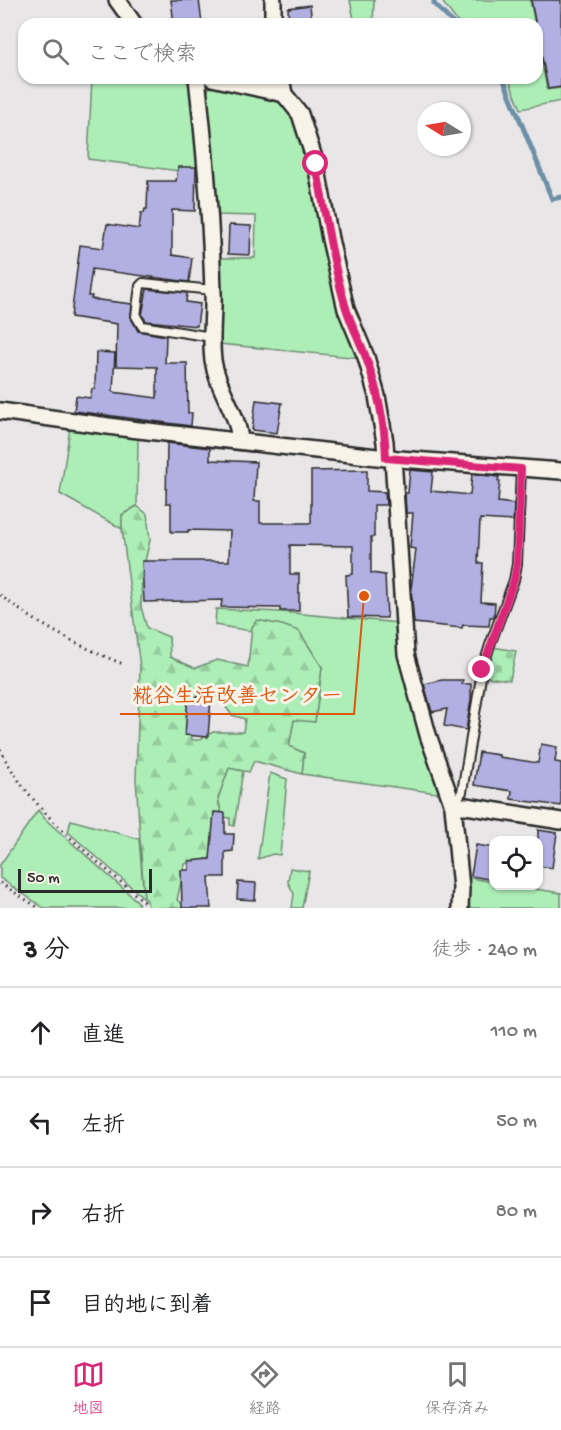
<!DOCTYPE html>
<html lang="ja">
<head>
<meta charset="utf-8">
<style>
	:root { --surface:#fff; --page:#f2f2f2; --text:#202124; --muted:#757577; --line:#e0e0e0; --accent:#db2777 }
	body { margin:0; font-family:"Gochi Hand","Klee One",sans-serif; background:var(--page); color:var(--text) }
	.controls { position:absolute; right:18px; bottom:18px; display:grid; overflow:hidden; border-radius:12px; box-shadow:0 2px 4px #0004 }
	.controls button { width:54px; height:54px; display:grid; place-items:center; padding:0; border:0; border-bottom:2px solid var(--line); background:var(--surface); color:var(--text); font:30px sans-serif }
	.compass { position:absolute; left:417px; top:102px; width:54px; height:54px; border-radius:50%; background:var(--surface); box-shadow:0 2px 4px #0004; rotate:281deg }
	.scale { position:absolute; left:18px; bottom:15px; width:134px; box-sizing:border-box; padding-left:6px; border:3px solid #2b2b2b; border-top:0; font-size:16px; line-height:21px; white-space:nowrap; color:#2b2b2b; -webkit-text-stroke:4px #f7f3e8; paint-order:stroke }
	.stop { position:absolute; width:18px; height:18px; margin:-14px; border:4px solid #db2777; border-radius:50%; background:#fff }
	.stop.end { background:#db2777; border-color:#fff; box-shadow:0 2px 6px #0008 }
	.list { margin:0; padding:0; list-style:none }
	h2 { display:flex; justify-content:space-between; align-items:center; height:78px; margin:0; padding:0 24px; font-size:26px }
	h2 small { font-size:20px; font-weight:400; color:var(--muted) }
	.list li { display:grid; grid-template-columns:39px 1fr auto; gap:18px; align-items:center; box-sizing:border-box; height:90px; padding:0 24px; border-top:2px solid var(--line) }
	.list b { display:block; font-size:22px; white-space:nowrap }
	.list em { font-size:20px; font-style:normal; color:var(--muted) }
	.icon { flex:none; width:33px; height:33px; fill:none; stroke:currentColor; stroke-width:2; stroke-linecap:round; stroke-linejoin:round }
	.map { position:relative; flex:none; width:561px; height:908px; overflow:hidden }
	.search { position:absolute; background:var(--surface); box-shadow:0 2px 4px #0004; left:18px; right:18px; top:18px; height:66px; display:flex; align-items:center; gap:15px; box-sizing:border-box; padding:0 21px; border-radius:18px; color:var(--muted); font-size:22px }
	.sheet { height:438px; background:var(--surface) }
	nav { display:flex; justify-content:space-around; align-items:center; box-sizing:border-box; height:84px; border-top:2px solid var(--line); background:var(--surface); font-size:16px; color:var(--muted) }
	nav a { display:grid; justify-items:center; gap:3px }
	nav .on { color:var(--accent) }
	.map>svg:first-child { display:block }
	.green { fill:#adeeb7; stroke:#6c8c71; stroke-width:1.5 }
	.forest { fill:url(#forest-firs); stroke:#6c8c71; stroke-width:1.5; fill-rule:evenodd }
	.cemetery { fill:url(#cemetery-stones); stroke:#6c8c71; stroke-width:1.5 }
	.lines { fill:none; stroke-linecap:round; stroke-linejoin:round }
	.stream { stroke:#6d90a7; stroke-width:5 }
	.building { fill:#b2b0e2; stroke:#2b2b2b; stroke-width:1.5 }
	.lane-casing { stroke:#2b2b2b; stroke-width:12 }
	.street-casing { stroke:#2b2b2b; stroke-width:20 }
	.path { stroke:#2b2b2b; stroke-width:3; stroke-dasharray:1.5 4.5; stroke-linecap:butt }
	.lane { stroke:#f7f3e8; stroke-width:8 }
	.street { stroke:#f7f3e8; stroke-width:15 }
	.route { stroke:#db2777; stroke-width:8 }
	.leader { fill:none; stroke:#df570e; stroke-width:2 }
	.callout-dot { fill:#df570e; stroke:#f7f3e8; stroke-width:2 }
	.callout-label { font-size:21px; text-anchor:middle; font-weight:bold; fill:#df570e; stroke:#f7f3e8; stroke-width:6; stroke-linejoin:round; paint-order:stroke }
</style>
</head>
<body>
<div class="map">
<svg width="561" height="908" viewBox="0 0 561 908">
	<defs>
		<pattern id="forest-firs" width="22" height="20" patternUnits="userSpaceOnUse" patternTransform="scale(1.5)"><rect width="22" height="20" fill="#adeeb7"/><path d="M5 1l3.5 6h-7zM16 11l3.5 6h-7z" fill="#95cc9e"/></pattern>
		<pattern id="cemetery-stones" width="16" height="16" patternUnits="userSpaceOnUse" patternTransform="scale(1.5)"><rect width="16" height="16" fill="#adeeb7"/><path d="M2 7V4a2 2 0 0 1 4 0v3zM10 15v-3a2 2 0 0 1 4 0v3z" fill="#95cc9e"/></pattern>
	</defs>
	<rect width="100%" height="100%" fill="#e9e6e7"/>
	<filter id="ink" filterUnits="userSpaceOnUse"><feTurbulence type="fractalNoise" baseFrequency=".0167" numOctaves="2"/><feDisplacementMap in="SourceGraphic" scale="12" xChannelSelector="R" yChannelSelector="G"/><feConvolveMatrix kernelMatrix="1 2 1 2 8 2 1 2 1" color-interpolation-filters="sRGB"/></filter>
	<g filter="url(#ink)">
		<!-- green -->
		<path class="green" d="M 350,0 L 374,0 L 373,24 L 355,24 Z
			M 441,0 L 530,0 L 535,24 L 459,24 Z
			M 537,37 L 547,90 L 561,88 L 561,101 L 521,109 L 508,78 L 537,78 Z
			M 92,78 L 186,80 L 192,87 L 202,174 L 88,159 Z
			M 211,85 L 272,96 L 290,109 L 302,136 L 361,358 L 219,344 L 219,258 L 255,258 L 256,216 L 217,215 L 207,92 Z
			M 70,428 L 138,437 L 137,506 L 122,515 L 122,529 L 60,494 Z
			M 216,609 L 281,612 L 399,623 L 441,785 L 437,793 L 302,774 L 304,753 L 289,747 L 294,719 L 315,722 L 322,667 C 296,628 301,623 252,627 L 251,631 L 215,625 Z
			M 229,768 L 243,771 L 234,826 L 230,825 L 230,818 L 222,817 L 218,798 Z
			M 270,773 L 287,779 L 280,855 L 273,854 L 258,859 Z
			M 38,810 L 45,819 L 138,902 L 139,908 L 44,908 L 0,878 L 0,865 Z
			M 71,820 L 139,839 L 144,898 L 68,832 Z
			M 290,868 L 309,871 L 302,908 L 292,908 L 294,894 L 288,882 Z
			M 465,877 L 493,882 L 494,886 L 515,886 L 561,893 L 561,908 L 466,908 Z"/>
		<!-- forest -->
		<path class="forest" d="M 137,506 L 147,514 L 150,540 L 142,574 L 141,607 L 147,628 L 169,637 L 170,657 L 195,668 L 217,660 L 248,667 L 252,627 L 257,620 L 282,625 L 299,631 L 322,667 L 315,722 L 294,720 L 289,746 L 304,753 L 302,774 L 254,761 L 249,772 L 229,768 L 218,798 L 222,817 L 211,858 L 185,864 L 177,900 L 189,908 L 148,908 L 147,900 L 144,898 L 136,778 L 140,667 L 122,529 L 122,515 ZM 198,694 L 218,697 L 232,715 L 245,719 L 243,732 L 213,732 L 199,740 L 192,740 L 188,713 Z"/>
		<!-- cemetery -->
		<path class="cemetery" d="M 493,647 L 516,651 L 510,680 L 485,677 Z"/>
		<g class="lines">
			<!-- stream -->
			<path class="stream" d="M 434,0 L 434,4 L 454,24
				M 503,78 L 552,199 L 561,197"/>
		</g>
		<!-- building -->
		<path class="building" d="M 171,0 L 199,0 L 202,23 L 174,24 Z
			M 531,0 L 561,0 L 561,87 L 548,89 Z
			M 310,5 L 312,24 L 289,24 L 288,8 Z
			M 178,167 L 196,167 L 195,211 L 172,210 L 172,255 L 192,258 L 189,282 L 92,269 L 88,296 L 92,296 L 91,299 L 132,304 L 131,318 L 138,331 L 166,336 L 165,363 L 187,363 L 188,413 L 192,413 L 191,426 L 74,411 L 76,396 L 90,398 L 92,389 L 95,389 L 96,352 L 115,353 L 113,392 L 157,398 L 157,367 L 116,366 L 117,324 L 71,317 L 80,245 L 103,248 L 107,224 L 139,229 L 141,213 L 144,213 L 145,209 L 147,209 L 148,181 L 176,181 Z
			M 229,225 L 251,226 L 250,255 L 228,254 Z
			M 147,289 L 187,293 L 186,302 L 200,304 L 197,326 L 146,321 L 142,315 Z
			M 256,400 L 282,403 L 277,433 L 252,430 Z
			M 167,443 L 210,448 L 210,460 L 256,462 L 254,501 L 260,501 L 260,523 L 311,523 L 311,471 L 367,470 L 367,491 L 385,492 L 386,505 L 374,505 L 374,537 L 371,537 L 371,573 L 385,575 L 387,618 L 348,617 L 346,575 L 353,574 L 353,546 L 290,545 L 290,574 L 299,574 L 299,611 L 280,611 L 280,608 L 221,607 L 222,600 L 144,602 L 142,561 L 229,561 L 230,531 L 188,530 L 188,532 L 171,532 L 171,503 L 166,503 Z
			M 410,470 L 433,472 L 431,491 L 470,495 L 472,474 L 499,477 L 498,481 L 500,481 L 498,502 L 514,504 L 513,521 L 480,519 L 478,563 L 483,563 L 481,602 L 495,603 L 494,617 L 490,617 L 489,626 L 463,625 L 462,628 L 414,623 L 411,589 L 416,549 L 410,548 L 413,513 L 406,513 L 405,493 L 408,493 Z
			M 442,680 L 463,680 L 462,684 L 471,684 L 471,700 L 466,730 L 444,726 L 447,709 L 432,712 L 424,684 Z
			M 188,696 L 211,698 L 208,737 L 185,735 Z
			M 541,744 L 557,747 L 555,762 L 561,763 L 561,806 L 511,799 L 512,791 L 474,785 L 479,752 L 499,755 L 499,757 L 538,763 Z
			M 214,812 L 225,813 L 225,834 L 234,834 L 233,851 L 225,852 L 225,877 L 209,877 L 211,908 L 182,908 L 181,870 L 189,870 L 189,861 L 210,859 Z
			M 538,830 L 557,833 L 552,868 L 538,866 Z
			M 476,845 L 494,848 L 494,880 L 471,876 Z
			M 238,882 L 256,883 L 255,900 L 237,899 Z"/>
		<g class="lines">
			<defs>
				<path id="lane" d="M 212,337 L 142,326 L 136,316 L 140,286 L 143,283 L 213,290
					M 453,805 L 462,792 L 482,671 L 490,645 L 514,580 L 517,564 L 521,469"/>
				<path id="street" d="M 117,0 L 134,24
					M 273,0 L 273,24
					M 197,78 C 205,149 211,220 213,292 C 214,314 210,337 213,360 C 217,389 238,412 240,441
					M 212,78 L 284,94
					M 281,78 L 284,94 L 300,114 L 316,164 L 330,239 L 346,309 L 366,357 L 377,396 L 385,442 L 386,458
					M 0,411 L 130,429 L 386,458 L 561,471
					M 393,458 L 406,654 L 428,735 L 453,806 L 461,888 L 460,908
					M 453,806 L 466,806 L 561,821"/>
			</defs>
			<!-- lane casing -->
			<use href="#lane" class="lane-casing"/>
			<!-- street casing -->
			<use href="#street" class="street-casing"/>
			<!-- path -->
			<path class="path" d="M 0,595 C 36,624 81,647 123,664
				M 0,749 C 31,812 91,855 143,901 L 144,908
				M 0,883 L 39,908"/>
			<!-- lane -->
			<use href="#lane" class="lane"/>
			<!-- street -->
			<use href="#street" class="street"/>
		</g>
	</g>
	<g class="lines" filter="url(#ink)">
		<!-- route -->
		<path class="route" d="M 316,164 C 325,212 332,261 346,308 C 351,324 359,339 365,355 C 377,387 385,423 386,458 L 521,469 L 517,564 L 514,580 L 482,670"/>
	</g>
	<!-- callouts -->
	<path class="leader" d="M364 596L354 714H120"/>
	<circle class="callout-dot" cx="364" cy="596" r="6"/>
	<g class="callout-label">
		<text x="237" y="702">糀谷生活改善センター</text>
	</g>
</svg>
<div class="controls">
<button><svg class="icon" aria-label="locate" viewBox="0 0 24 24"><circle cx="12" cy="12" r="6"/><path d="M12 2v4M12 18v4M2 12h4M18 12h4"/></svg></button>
</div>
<svg class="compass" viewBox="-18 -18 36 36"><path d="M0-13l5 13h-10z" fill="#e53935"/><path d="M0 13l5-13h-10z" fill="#757577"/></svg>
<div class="scale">50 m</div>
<div class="stop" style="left:316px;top:164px"></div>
<div class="stop end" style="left:482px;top:670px"></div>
<div class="search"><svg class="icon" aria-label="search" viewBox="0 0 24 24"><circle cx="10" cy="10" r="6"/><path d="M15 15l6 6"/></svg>ここで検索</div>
</div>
<section class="sheet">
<h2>3 分<small>徒歩 · 240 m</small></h2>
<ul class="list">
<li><svg class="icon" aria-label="ahead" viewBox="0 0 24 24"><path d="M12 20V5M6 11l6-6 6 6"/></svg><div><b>直進</b></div><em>110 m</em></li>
<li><svg class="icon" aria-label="left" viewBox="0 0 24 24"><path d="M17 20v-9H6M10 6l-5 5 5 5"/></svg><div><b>左折</b></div><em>50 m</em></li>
<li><svg class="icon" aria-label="right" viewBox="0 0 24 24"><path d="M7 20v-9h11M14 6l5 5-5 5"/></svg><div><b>右折</b></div><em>80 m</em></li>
<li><svg class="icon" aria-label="arrive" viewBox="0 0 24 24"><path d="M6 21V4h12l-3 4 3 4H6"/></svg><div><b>目的地に到着</b></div></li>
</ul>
</section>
<nav>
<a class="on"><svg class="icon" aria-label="map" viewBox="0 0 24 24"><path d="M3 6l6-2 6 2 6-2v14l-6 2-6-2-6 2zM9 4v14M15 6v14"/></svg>地図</a>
<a><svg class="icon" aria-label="directions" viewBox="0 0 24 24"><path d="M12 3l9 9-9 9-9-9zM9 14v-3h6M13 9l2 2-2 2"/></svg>経路</a>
<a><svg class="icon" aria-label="saved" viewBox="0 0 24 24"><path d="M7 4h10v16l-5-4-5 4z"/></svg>保存済み</a>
</nav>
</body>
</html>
